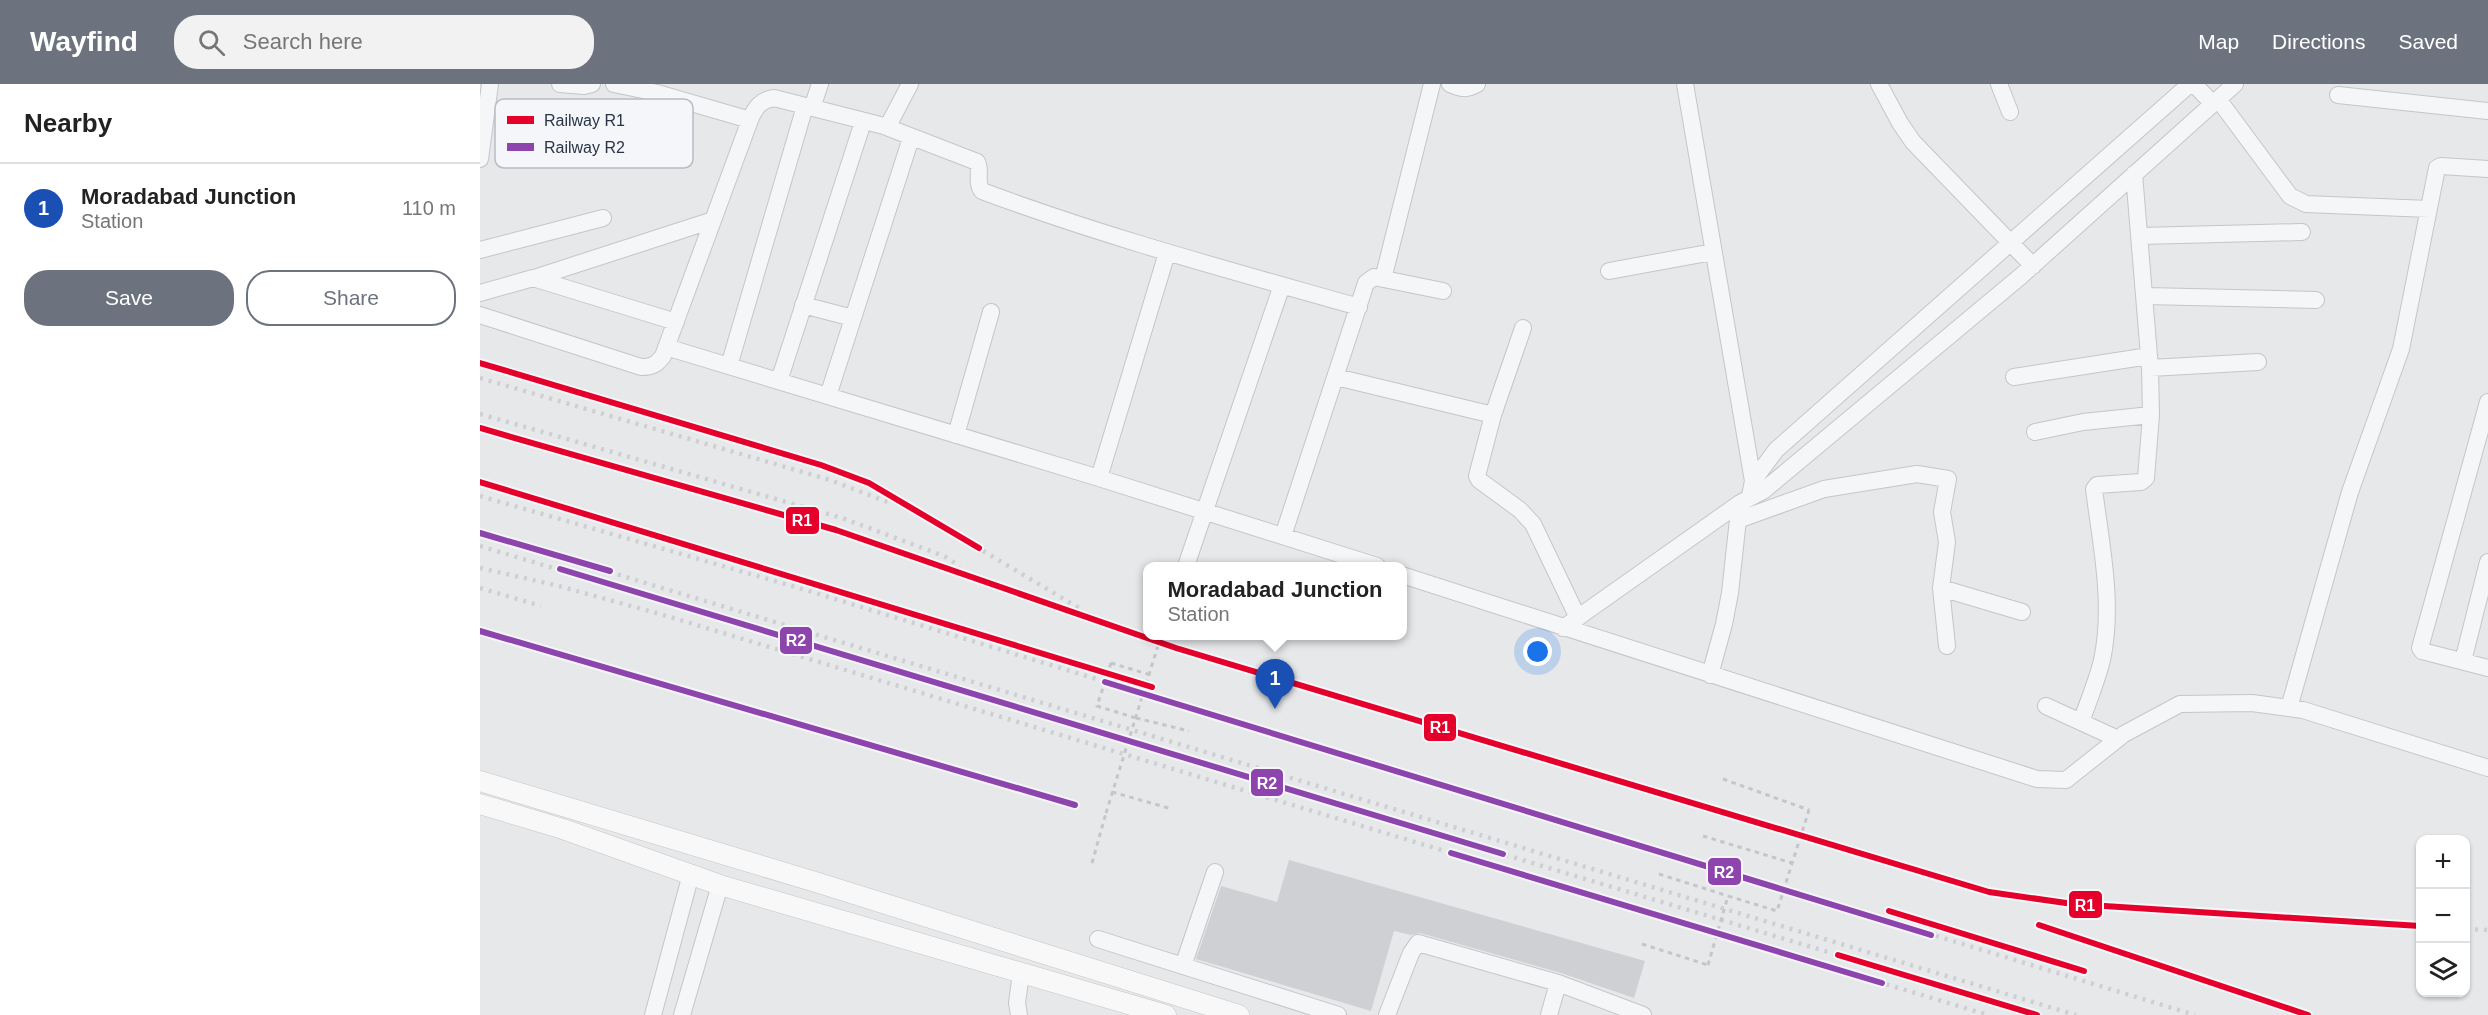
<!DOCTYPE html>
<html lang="en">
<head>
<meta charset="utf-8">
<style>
	:root { --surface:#fff; --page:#f2f2f2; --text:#222; --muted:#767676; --line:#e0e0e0; --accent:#6c737f }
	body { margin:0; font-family:Arial,sans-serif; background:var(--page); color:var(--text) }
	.controls { position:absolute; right:18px; bottom:18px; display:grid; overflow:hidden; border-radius:12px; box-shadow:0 2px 4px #0004 }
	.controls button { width:54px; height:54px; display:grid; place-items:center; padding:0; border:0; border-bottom:2px solid var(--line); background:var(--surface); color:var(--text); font:30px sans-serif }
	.you { position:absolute; left:1058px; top:568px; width:21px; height:21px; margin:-15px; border:4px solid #fff; border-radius:50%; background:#1a73e8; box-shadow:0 0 0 9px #1a73e833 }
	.badge { display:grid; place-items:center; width:39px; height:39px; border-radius:50%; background:var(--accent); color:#fff; font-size:20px; font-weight:700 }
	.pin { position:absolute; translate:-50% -50px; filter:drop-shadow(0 2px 3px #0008) }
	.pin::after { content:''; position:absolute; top:32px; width:21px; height:18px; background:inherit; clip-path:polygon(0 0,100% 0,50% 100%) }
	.popup { position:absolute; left:663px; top:478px; width:264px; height:78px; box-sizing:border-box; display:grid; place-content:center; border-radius:12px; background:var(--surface); filter:drop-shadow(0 2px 4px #0005); font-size:20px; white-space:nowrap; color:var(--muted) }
	.popup b { font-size:22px; color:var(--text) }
	.popup::after { content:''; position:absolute; left:50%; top:100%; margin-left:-12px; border:12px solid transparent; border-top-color:var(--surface) }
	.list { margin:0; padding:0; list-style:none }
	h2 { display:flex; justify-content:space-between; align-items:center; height:78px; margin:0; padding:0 24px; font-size:26px }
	h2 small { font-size:20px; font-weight:400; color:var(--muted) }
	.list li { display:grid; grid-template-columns:39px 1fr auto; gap:18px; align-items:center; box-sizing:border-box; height:90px; padding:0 24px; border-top:2px solid var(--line) }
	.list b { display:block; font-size:22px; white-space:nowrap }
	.list p { margin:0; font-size:20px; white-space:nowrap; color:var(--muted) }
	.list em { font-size:20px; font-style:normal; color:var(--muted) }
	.actions { display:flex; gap:12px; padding:18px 24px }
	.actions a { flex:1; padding:14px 0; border:2px solid var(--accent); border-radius:24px; text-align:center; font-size:21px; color:var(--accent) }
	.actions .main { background:var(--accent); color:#fff }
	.icon { flex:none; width:33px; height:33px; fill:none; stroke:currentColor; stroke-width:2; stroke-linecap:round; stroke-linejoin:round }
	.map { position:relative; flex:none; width:2008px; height:931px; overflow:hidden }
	header { display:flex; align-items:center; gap:36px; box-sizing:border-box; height:84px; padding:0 30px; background:var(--accent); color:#fff }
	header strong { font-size:28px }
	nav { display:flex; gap:33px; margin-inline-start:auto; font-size:21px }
	.search { width:420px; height:54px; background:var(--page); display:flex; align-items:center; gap:15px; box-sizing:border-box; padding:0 21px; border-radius:24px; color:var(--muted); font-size:22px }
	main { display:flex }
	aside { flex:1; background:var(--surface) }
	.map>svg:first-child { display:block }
	.building { fill:#ced0d3 }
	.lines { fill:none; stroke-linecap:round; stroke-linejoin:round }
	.minor-casing { stroke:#c4c6c8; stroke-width:18 }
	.major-casing { stroke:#c2c5c8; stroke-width:21 }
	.path { stroke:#c5c6ca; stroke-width:3; stroke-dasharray:4.5 4.5; stroke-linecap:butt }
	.minor { stroke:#f5f6f7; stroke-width:16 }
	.major { stroke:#f8f8f8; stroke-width:20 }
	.rail { stroke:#cecfd2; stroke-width:4.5; stroke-dasharray:3 6; stroke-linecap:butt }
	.path-bridge { stroke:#c5c6ca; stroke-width:3; stroke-dasharray:4.5 4.5; stroke-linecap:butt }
	.rail-1-casing { stroke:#f4f6f9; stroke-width:10 }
	.rail-2-casing { stroke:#f4f6f9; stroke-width:10 }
	.rail-1 { stroke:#e4002b; stroke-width:6 }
	.rail-2 { stroke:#8e44ad; stroke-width:6 }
	.key { fill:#f4f6f9; stroke:#b8bcc3; stroke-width:1.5 }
	.key-label { font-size:16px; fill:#2b3445 }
	.line-badge { stroke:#f4f6f9; stroke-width:2 }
	.badge-label { font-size:16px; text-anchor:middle; font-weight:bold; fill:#fff }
</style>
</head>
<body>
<header>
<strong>Wayfind</strong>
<div class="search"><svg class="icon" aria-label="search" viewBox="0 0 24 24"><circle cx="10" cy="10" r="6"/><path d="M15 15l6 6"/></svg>Search here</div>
<nav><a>Map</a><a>Directions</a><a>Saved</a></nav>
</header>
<main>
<aside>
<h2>Nearby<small></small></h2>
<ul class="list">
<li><span class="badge" style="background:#1a4fb4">1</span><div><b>Moradabad Junction</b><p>Station</p></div><em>110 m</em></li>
</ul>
<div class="actions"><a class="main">Save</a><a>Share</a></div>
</aside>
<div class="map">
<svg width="2008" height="931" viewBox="0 0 2008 931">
	<rect width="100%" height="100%" fill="#e6e8ea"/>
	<!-- building -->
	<path class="building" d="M 809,776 L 1165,877 L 1154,914 L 1081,889 L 940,849 L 931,851 L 914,847 L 891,927 L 716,875 L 741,802 L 797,818 Z"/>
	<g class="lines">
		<defs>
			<path id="minor" d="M 80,0 L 104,2 L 112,0
				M 134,0 L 177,9 L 270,36
				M 970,0 C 981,5 987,6 997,0
				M 1205,0 L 1273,397
				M 1399,0 L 1420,39 L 1433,58 L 1553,182
				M 1519,0 L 1530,28
				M 1714,0 L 1733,20
				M 1858,11 L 2008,27
				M 1738,15 L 1810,112 L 1826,120 L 1949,125
				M 332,24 L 340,0
				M 404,42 L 497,78 C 502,87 495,98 502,107 C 625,153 752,187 879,223
				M 0,75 L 10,0
				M 1660,152 L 1822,148
				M 0,166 L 123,134
				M 1129,187 L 1233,168
				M 54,194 L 233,136
				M 903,195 L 952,0
				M 0,209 L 53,194 L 196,238
				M 1666,212 L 1836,216
				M 323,221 L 373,234
				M 0,231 L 161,283 C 172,283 176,281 183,272 L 270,36 C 275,24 280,16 294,14 L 404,42 L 409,40 L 430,0
				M 1043,244 L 1013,331 L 997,392 L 999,396 L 1040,426 L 1053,440 L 1098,534
				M 186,263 L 619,394 L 897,482
				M 249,282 L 325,22
				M 1670,284 L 1778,278
				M 856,293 L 1013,331
				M 1534,293 L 1669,272
				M 299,297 L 383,38
				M 348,312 L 431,54
				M 2008,318 L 1940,564 L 1942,567 L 2008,584
				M 1555,348 L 1603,338 L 1671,331
				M 476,351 L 511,228
				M 619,394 L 687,169
				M 1270,412 L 1273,397 L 1296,366 L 1710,0
				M 1258,436 L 1344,405 L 1437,390 L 1468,395 L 1462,428 L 1467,458 L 1461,504 L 1467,562
				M 803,452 L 886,199 L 894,193 L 963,207
				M 706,482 L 802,201
				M 922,491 L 1557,695 L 1586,696 L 1644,650 L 1700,620 L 1772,619 L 1823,626 L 2008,684
				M 1461,504 L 1542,528
				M 1083,544 L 1260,419 L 1283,407 L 1541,192 L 1755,0
				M 1983,577 L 2008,478
				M 1230,591 L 1244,540 L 1250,509 L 1259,426
				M 1566,622 L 1638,655
				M 1809,624 L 1870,408 L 1921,265 L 1957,84 L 1961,82 L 2008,85
				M 1601,638 C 1608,618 1617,597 1622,576 C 1634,520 1621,461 1614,405 L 1617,401 L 1661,398 L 1666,394 L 1671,331 L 1670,284 L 1654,90
				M 618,855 L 858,931
				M 703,882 L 735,788
				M 173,931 L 211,790
				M 202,931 L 240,801
				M 539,931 L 537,919 L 541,889
				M 907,931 L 931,869 L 938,859 L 1078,899
				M 1069,931 L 1078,899 L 1163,931"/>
			<path id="major" d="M 0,697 L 342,800 L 759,931
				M 0,720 L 83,745 L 240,801 L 686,931"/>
		</defs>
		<!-- minor casing -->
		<use href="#minor" class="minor-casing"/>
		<!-- major casing -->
		<use href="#major" class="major-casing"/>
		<!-- path -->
		<path class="path" d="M 631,579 L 674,592
			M 656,634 L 709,647
			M 1243,695 L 1329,726
			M 632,708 L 692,725
			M 1223,752 L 1312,779
			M 612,779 L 626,729
			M 1179,790 L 1248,812
			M 1162,860 L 1228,881"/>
		<!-- minor -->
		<use href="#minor" class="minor"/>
		<!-- major -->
		<use href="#major" class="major"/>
		<!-- rail -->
		<path class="rail" d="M 0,279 L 341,381 L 389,399 L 599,524
			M 0,294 L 350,396 L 410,419
			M 0,330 L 362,434 L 464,472 L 480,482
			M 0,344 L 356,446 L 696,564 L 1509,808 L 1593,820 L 1940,842
			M 0,412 L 319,504 L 1715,931
			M 0,449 L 1596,931
			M 0,462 L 1557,931
			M 0,484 L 75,501 L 180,530 L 1508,931
			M 0,504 L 61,522
			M 0,547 L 595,721
			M 1986,845 L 2008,846"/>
		<!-- path-bridge -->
		<path class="path-bridge" d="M 631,579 L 617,622 L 656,634
			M 626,729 L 681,552
			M 1228,881 L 1248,812 L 1297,827 L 1329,726"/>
		<defs>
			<path id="rail-1" d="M 0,279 L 341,381 L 389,399 L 499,464
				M 0,344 L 356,446 L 696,564 L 1509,808 L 1593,820 L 1940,842
				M 0,398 L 672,603
				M 1409,827 L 1604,887
				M 1559,841 L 1828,931
				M 1358,871 L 1557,931"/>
			<path id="rail-2" d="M 0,449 L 130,487
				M 80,485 L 1023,770
				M 0,547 L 595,721
				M 625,598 L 1451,851
				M 971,769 L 1402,899"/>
		</defs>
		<!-- rail-1 casing -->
		<use href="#rail-1" class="rail-1-casing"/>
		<!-- rail-2 casing -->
		<use href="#rail-2" class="rail-2-casing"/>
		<!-- rail-1 -->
		<use href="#rail-1" class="rail-1"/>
		<!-- rail-2 -->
		<use href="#rail-2" class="rail-2"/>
	</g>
	<!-- legend -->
	<rect x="15" y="15" width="198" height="69" rx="9" class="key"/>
	<rect x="27" y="32" width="27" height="8" fill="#e4002b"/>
	<rect x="27" y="59" width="27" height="8" fill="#8e44ad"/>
	<g class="key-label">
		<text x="64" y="42">Railway R1</text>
		<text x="64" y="69">Railway R2</text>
	</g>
	<g class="line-badge">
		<rect x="305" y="422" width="35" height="29" rx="6" fill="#e4002b"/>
		<rect x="299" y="542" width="34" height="29" rx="6" fill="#8e44ad"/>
		<rect x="943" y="629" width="34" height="29" rx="6" fill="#e4002b"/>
		<rect x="770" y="684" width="34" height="29" rx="6" fill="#8e44ad"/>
		<rect x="1227" y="773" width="35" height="29" rx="6" fill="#8e44ad"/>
		<rect x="1588" y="806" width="35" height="29" rx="6" fill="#e4002b"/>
	</g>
	<g class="badge-label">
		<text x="322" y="442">R1</text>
		<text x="316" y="562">R2</text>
		<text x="960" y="649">R1</text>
		<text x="787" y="705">R2</text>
		<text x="1244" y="794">R2</text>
		<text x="1605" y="827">R1</text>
	</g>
</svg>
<div class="controls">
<button>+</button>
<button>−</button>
<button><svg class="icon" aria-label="layers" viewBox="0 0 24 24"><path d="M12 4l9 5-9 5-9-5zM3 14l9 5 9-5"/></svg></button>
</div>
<div class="you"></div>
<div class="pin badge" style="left:795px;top:625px;background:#1a4fb4">1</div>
<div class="popup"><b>Moradabad Junction</b>Station</div>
</div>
</main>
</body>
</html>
